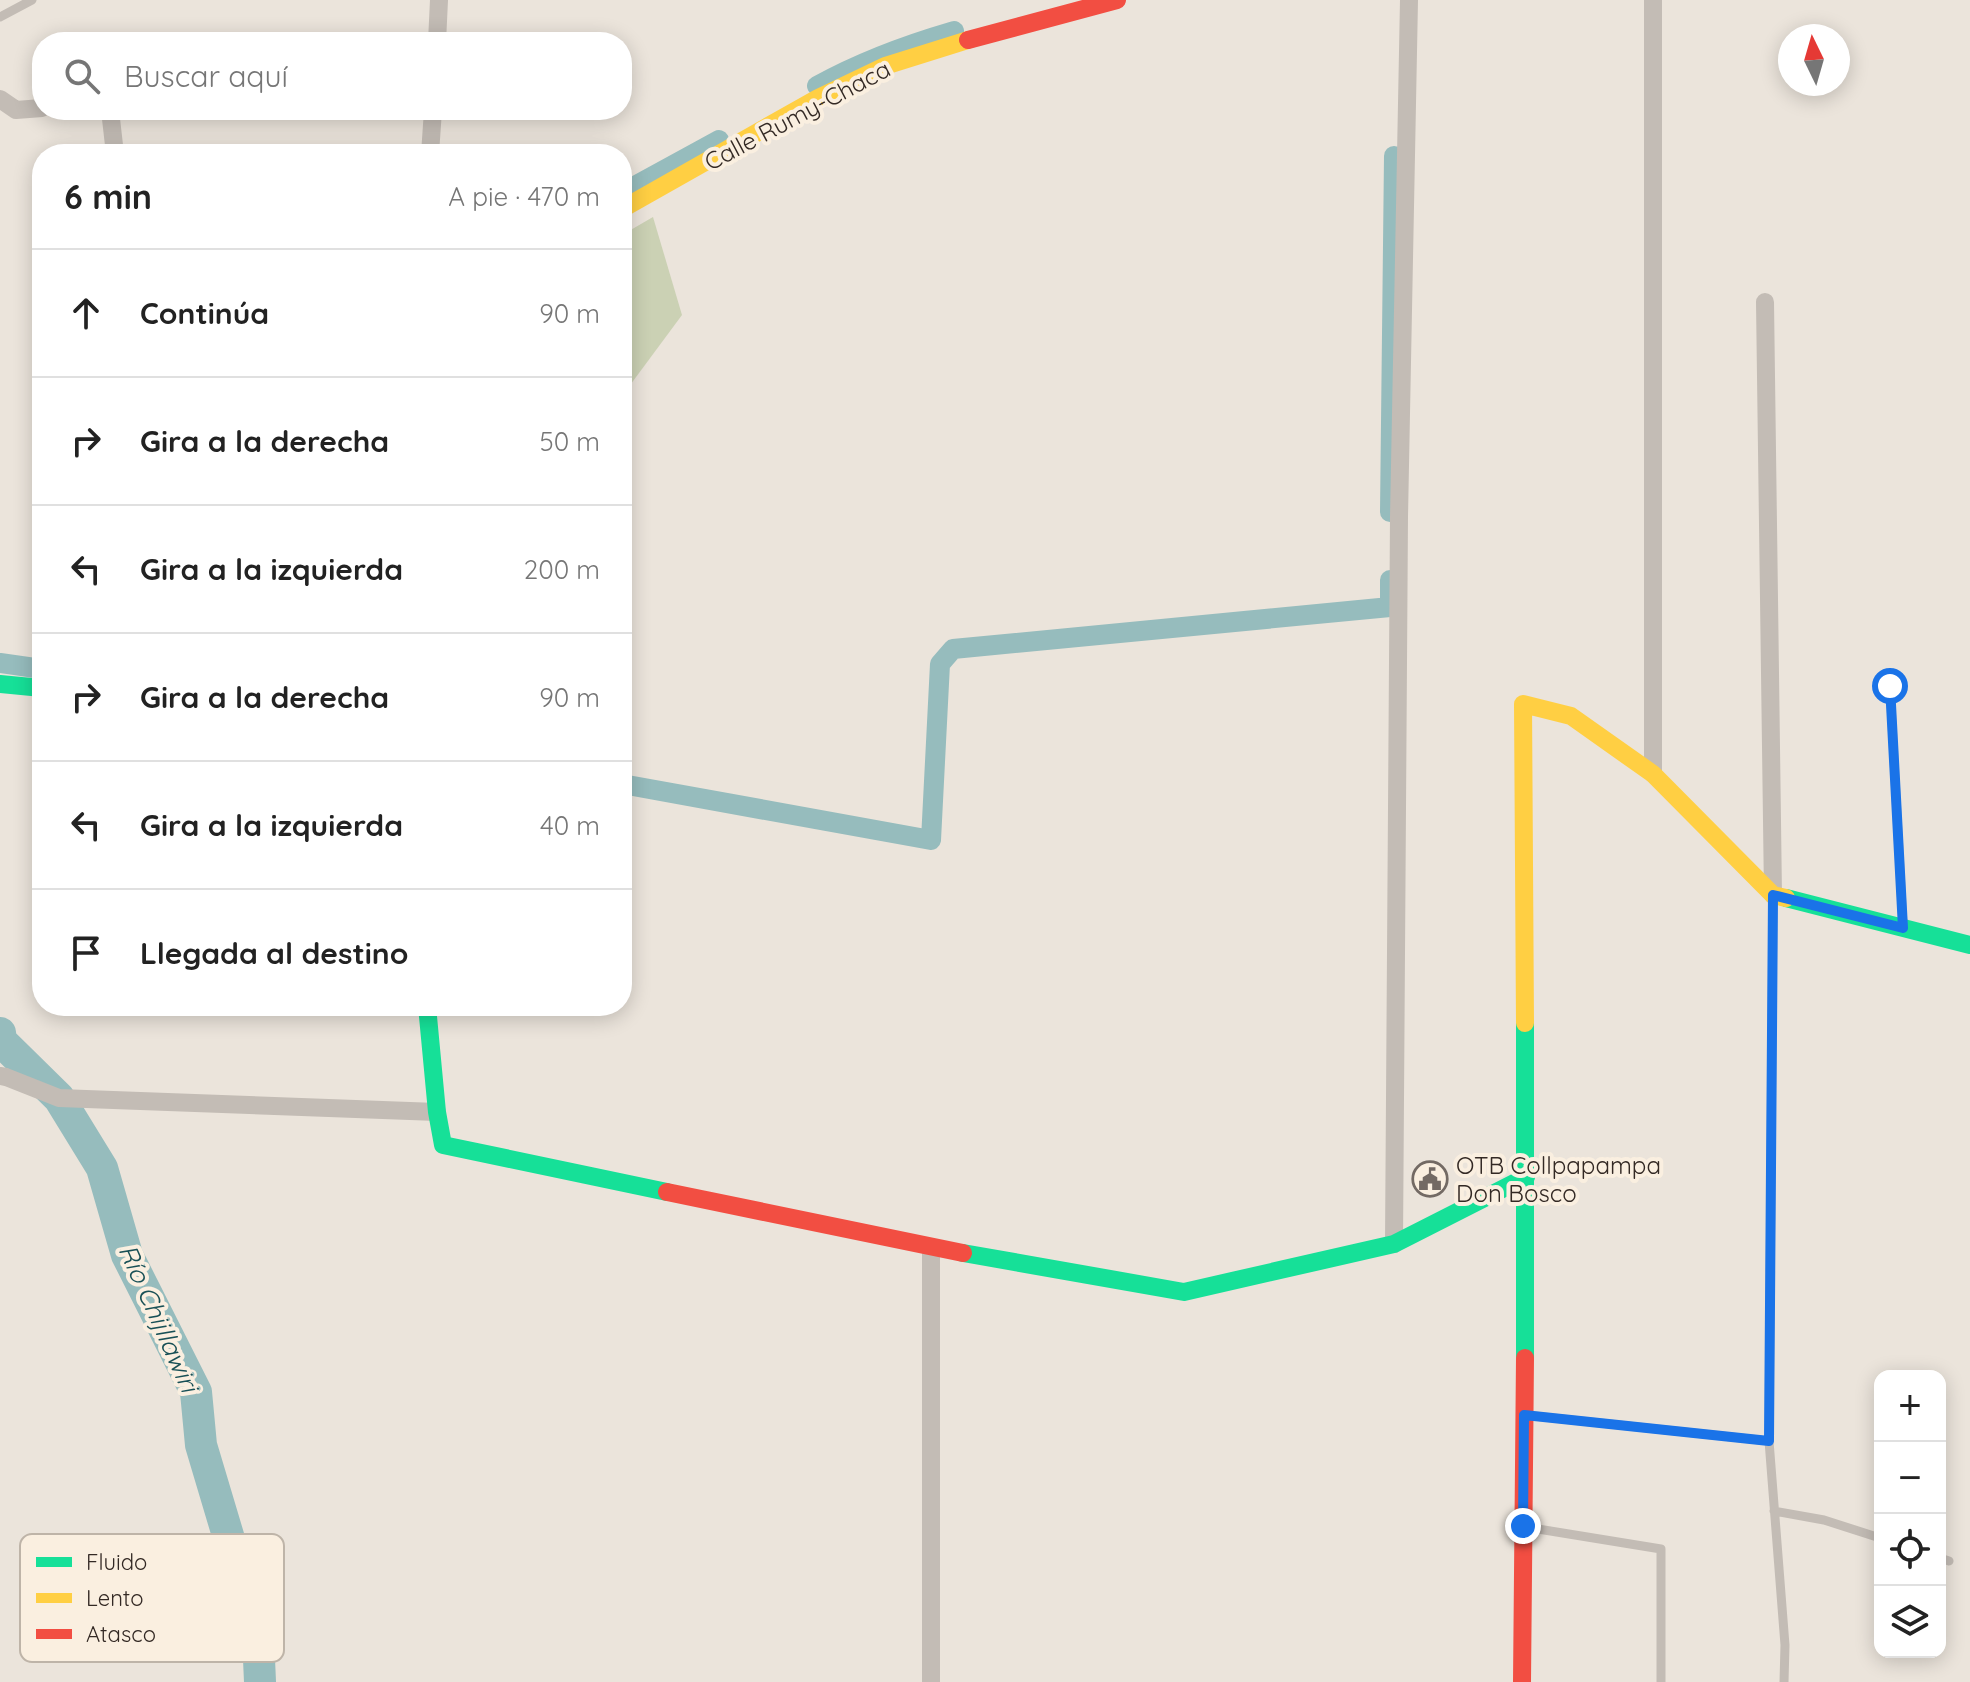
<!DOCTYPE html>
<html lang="es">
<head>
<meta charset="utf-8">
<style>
	:root { --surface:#fff; --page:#f2f2f2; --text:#222; --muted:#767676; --line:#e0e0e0 }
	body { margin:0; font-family:Quicksand,sans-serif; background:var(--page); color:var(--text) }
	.controls { position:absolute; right:24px; bottom:24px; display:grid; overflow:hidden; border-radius:16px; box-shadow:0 4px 20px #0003 }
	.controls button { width:72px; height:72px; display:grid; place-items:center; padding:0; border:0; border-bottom:2px solid var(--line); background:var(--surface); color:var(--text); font:40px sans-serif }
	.compass { position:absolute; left:1778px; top:24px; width:72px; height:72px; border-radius:50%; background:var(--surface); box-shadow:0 4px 20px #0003; rotate:355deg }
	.stop { position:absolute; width:24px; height:24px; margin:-18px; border:6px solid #1a73e8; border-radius:50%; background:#fff }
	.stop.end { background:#1a73e8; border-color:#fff; box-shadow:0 2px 8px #0008 }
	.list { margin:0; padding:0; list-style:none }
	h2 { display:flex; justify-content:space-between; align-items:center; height:104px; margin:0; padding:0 32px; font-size:34px }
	h2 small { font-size:26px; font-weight:400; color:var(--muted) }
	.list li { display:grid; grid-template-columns:52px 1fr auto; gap:24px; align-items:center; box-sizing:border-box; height:128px; padding:0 32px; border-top:2px solid var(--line) }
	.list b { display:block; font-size:30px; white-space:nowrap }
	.list em { font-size:26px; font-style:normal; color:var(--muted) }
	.icon { flex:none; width:44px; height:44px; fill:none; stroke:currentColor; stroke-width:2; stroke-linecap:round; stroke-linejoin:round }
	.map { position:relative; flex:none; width:1970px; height:1682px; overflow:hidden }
	.search { position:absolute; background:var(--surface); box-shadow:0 4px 20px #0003; left:32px; top:32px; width:600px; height:88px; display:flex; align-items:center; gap:20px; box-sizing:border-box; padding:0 28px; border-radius:32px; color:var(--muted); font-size:30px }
	.panel { position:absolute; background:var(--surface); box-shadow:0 4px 20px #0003; left:32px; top:144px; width:600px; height:872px; border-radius:32px }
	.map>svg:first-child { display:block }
	.green { fill:#cbd1b4 }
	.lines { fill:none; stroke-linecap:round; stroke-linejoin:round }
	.canal { stroke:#96bcbd; stroke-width:20 }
	.river { stroke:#96bcbd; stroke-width:32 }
	.lane { stroke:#c3bcb5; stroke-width:9 }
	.street { stroke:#c3bcb5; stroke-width:18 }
	.fast { stroke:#16e098; stroke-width:18 }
	.slow { stroke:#ffcf43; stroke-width:18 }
	.jam { stroke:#f24e42; stroke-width:18 }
	.route { stroke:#1a73e8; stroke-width:10 }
	.labels { text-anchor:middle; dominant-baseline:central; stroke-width:8; stroke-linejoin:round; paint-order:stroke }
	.street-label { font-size:24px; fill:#332924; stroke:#faefe0 }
	.poi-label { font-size:24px; fill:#332924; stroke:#faefe0; text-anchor:start }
	.water-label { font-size:26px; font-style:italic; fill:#185056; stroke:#faefe0 }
	.key { fill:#faefe0; stroke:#beb4a8; stroke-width:2 }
	.key-label { font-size:22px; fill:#332924 }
</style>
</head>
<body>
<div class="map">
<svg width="1970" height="1682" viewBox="0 0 1970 1682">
	<rect width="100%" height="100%" fill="#ebe4db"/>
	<!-- green -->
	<path class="green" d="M 653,217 L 682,315 L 622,396 L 622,235 Z"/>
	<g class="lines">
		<!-- canal -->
		<path class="canal" d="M 817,86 C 860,62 906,45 954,31
			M 622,193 L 719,140
			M 1390,512 L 1394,156
			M 0,663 L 42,669
			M 622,784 L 931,840 L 940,664 L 953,649 L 1390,607 L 1390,580"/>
		<!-- river -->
		<path class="river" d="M 0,1033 L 1,1041 L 59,1098 L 102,1168 L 127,1255 L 196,1392 L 201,1445 L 258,1636 L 260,1682"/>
		<!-- lane -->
		<path class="lane" d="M 0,17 L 32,0
			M 1890,686 L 1903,925
			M 1773,898 L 1769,1441 L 1785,1645 L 1784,1682
			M 1525,1415 L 1769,1441
			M 1774,1511 L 1824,1520 L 1880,1538
			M 1526,1527 L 1661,1549 L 1661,1682
			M 1940,1558 L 1949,1561"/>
		<!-- street -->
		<path class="street" d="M 437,42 L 439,0
			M 0,99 L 16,110 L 42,108
			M 110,110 L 115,154
			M 430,154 L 433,110
			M 1765,302 L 1773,895
			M 1653,774 L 1653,0
			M 0,1076 L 6,1077 L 59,1098 L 437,1112
			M 1394,1244 L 1399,517 L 1409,0
			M 931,1247 L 931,1682"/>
		<!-- fast -->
		<path class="fast" d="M 0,684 L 42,688
			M 1786,898 L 1970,945
			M 427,1006 L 437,1112 L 443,1145 L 667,1192
			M 963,1253 L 1184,1292 L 1394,1244 L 1526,1177
			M 1525,1358 L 1525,1023"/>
		<!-- slow -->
		<path class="slow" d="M 622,209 L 818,98 L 885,66 L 968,40
			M 1525,1023 L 1523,704 L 1571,716 L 1653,774 L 1773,895 L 1786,898"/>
		<!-- jam -->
		<path class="jam" d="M 968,40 L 1117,0
			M 667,1192 L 963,1253
			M 1522,1682 L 1525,1358"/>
	</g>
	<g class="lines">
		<!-- route -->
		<path class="route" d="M 1523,1526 L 1524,1415 L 1769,1441 L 1773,895 L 1903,928 L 1890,686"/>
	</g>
	<!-- icons -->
	<defs>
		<symbol id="civic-ring" viewBox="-11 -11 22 22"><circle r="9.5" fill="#faefe0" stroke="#736a64" stroke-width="1.5"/><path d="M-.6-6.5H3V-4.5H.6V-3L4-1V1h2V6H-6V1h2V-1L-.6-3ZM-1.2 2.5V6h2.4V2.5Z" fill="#736a64"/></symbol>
	</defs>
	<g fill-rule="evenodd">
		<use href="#civic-ring" x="1410" y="1159" width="40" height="40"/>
	</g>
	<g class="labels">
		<!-- street labels -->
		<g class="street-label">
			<text transform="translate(797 115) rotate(-28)">Calle Rumy-Chaca</text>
		</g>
		<!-- poi labels -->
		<g class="poi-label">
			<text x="1456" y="1165">OTB Collpapampa<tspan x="1456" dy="28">Don Bosco</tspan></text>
		</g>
		<!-- water labels -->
		<g class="water-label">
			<text transform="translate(159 1318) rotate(66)">Río Chijllawiri</text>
		</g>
	</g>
	<!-- legend -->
	<rect x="20" y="1534" width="264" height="128" rx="12" class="key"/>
	<rect x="36" y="1557" width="36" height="10" fill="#16e098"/>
	<rect x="36" y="1593" width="36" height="10" fill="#ffcf43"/>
	<rect x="36" y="1629" width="36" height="10" fill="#f24e42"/>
	<g class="key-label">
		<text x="86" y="1570">Fluido</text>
		<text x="86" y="1606">Lento</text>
		<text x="86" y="1642">Atasco</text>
	</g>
</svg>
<div class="controls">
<button>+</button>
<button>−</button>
<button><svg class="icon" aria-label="locate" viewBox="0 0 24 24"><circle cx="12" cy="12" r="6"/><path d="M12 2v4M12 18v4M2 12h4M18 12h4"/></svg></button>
<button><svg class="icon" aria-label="layers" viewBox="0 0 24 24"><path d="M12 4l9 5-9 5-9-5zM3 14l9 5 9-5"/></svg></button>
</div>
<svg class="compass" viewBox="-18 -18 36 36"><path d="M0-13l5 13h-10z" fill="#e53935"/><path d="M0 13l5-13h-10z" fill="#767676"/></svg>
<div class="stop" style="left:1890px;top:686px"></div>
<div class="stop end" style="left:1523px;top:1526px"></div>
<div class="search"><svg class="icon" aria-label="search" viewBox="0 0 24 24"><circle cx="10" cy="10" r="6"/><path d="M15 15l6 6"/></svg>Buscar aquí</div>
<section class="panel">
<h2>6 min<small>A pie · 470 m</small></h2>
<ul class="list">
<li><svg class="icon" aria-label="ahead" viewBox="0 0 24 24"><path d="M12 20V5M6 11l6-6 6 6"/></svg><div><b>Continúa</b></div><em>90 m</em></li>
<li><svg class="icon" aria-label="right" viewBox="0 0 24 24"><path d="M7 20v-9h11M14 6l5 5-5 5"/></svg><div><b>Gira a la derecha</b></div><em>50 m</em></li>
<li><svg class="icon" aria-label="left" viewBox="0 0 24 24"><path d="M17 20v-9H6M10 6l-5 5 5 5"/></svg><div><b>Gira a la izquierda</b></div><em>200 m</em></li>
<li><svg class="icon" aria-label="right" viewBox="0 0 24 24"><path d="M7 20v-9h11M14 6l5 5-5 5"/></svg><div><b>Gira a la derecha</b></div><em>90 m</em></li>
<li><svg class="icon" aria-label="left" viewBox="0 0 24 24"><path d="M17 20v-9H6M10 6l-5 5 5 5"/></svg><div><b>Gira a la izquierda</b></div><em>40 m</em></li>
<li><svg class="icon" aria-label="arrive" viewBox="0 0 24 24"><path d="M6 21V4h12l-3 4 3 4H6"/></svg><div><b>Llegada al destino</b></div></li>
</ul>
</section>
</div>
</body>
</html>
